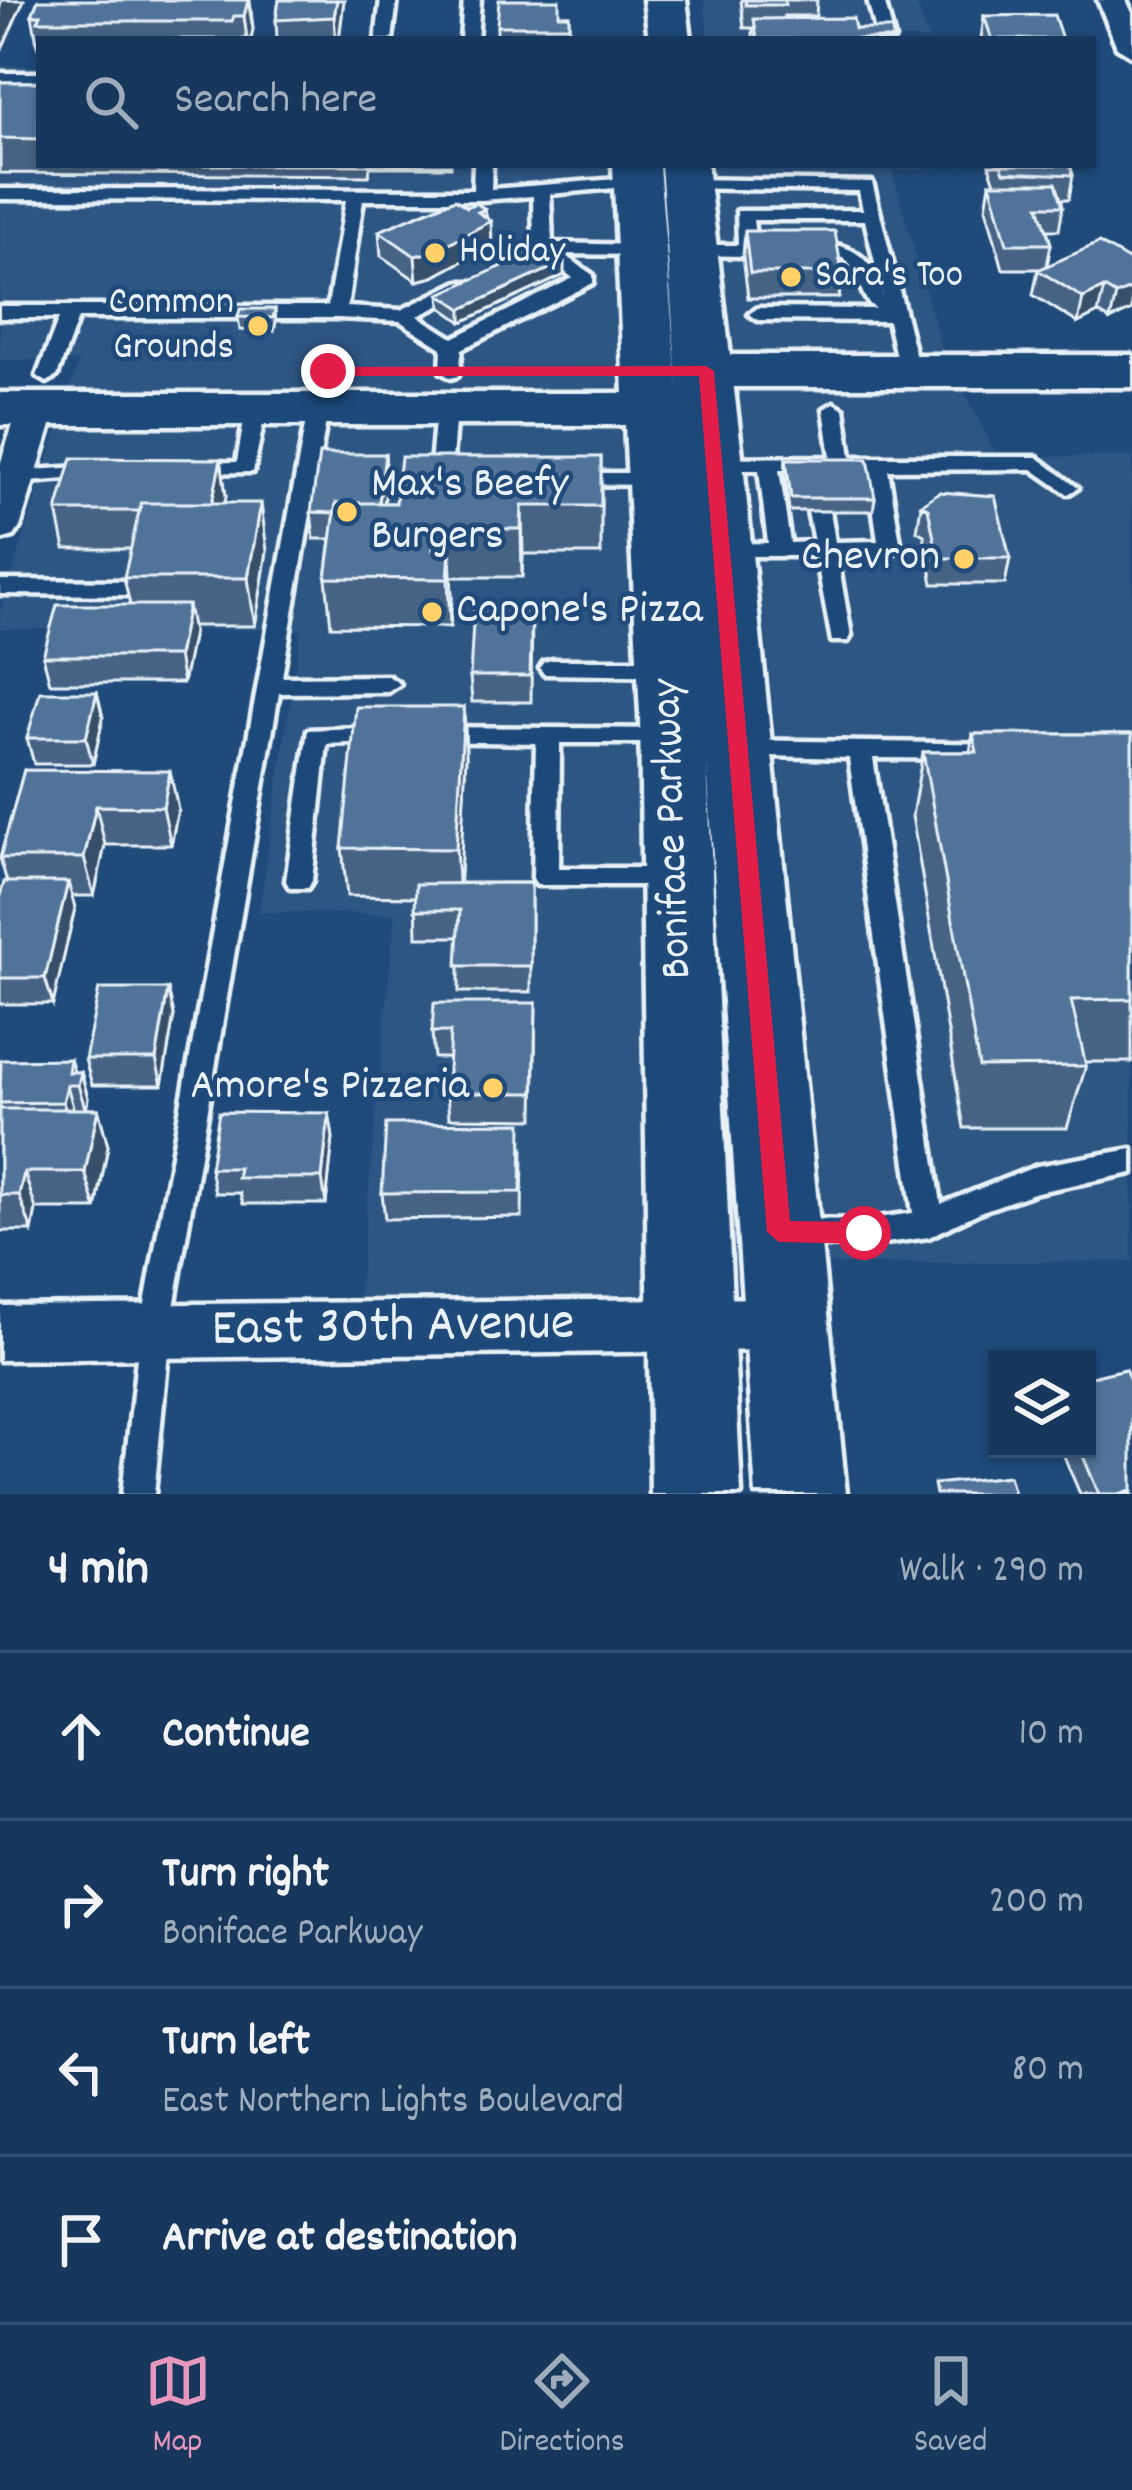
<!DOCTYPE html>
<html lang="en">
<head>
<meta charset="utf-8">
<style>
	:root { --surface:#17385c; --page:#203f62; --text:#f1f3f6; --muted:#9eacbb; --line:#365272; --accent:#e797bd }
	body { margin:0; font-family:Dekko,sans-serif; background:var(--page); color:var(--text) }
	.controls { position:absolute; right:36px; bottom:36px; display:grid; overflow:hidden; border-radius:0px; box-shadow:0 3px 9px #0004 }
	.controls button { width:108px; height:108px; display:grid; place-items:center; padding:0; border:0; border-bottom:3px solid var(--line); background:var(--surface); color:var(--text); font:60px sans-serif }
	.stop { position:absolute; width:36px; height:36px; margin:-27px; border:9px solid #e11d48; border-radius:50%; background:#fff }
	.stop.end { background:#e11d48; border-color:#fff; box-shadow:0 3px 12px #0008 }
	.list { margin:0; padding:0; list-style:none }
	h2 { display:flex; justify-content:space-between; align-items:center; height:156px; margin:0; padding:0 48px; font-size:51px }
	h2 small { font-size:39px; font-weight:400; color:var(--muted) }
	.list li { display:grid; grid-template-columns:78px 1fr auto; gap:36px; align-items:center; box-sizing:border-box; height:168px; padding:0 48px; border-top:3px solid var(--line) }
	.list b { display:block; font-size:45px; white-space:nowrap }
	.list p { margin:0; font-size:39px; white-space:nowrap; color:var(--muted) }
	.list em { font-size:39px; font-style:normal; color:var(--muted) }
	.icon { flex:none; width:66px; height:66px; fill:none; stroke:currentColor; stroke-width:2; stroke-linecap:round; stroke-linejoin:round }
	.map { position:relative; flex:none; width:1132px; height:1494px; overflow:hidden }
	.search { position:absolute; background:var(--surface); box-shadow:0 3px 9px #0004; left:36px; right:36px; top:36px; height:132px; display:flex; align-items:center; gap:30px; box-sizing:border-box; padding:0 42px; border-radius:0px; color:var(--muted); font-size:45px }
	.sheet { height:828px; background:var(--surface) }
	nav { display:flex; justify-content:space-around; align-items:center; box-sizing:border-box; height:168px; border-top:3px solid var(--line); background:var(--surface); font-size:33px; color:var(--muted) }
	nav a { display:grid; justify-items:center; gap:6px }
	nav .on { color:var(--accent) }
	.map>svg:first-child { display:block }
	.built { fill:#2e5683 }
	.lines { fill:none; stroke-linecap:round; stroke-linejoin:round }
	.lane-casing { stroke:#e8f1f8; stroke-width:9 }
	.street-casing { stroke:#e8f1f8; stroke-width:9 }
	.secondary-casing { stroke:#e8f1f8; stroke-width:9 }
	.primary-casing { stroke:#e8f1f8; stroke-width:9 }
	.lane { fill:#1f4a7a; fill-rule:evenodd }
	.street { fill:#1f4a7a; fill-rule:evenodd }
	.secondary { fill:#1f4a7a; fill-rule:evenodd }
	.primary { fill:#1f4a7a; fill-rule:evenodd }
	.wall { fill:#466384; stroke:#e8f1f8; stroke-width:3 }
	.shaded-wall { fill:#39506b; stroke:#e8f1f8; stroke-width:3 }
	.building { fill:#517399; stroke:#e8f1f8; stroke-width:3 }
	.route { fill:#e11d48 }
	.poi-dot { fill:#ffd166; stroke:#1f4a7a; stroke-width:4.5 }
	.labels { text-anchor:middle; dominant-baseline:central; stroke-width:9; stroke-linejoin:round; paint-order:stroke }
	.far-poi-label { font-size:39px; fill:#e8f1f8; stroke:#1f4a7a; text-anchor:start }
	.poi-label { font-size:45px; fill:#e8f1f8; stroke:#1f4a7a; text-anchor:start }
	.street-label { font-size:45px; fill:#e8f1f8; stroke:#1f4a7a }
	.near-street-label { font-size:54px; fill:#e8f1f8; stroke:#1f4a7a }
</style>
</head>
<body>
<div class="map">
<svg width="1132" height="1494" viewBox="0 0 1132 1494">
	<rect width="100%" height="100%" fill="#1f4a7a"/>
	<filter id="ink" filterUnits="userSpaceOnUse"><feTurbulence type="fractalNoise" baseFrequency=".00833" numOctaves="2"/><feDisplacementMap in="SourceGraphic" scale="24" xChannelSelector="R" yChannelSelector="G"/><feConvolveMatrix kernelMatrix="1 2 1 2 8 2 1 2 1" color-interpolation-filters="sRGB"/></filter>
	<g filter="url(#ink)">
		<!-- built -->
		<path class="built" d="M 704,0 L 915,0 L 928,39 L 708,39 Z
			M 0,66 L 39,66 L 39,165 L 970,165 L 892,171 L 941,346 L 997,456 L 1132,457 L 1132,1261 L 828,1264 L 764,615 L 642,616 L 651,1294 L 358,1300 L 395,914 L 259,912 L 301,630 L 0,629 L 0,612 L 79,361 L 0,360 Z"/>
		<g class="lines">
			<defs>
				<path id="lane" d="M 381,0 L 397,0 L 392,39 L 376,39 Z
					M 464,0 L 480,0 L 477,39 L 461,39 Z
					M 868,0 L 884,0 L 894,39 L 878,39 Z
					M 0,73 L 39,73 L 39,83 L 0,83 Z
					M 474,165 L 492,165 L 491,189 L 642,177 L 645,181 L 636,186 L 550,194 L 552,243 L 639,245 L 648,250 L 639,255 L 563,254 L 593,275 L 593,283 L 462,349 L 458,376 L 451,378 L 441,372 L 442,348 L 400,321 L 337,318 L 78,318 L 57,376 L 47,382 L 37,376 L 59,318 L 0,318 L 0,306 L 328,306 L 346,200 L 0,199 L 0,189 L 473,190 ZM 533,196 L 534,248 L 573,278 L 453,338 L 418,316 L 472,290 L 472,282 L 458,282 L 401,310 L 347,307 L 363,200 L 482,200 Z
					M 686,179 L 872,182 L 919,370 L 916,374 L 902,374 L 899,370 L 888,321 L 758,320 L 749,314 L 758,308 L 876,309 C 857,297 863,272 843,258 L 695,255 L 686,250 L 695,245 L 738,245 L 737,211 L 863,210 L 859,191 L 680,188 L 680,180 ZM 753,220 L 865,220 L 883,297 C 866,227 814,245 756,245 Z
					M 256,403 L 266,409 L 253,472 L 184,473 L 181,469 L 191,463 L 237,462 L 246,409 Z
					M 318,403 L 328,409 L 282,677 L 388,676 L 400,684 L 388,692 L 279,693 L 170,1331 L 154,1494 L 122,1494 L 140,1331 L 308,409 Z
					M 446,403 L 456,409 L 451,472 L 462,478 L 452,484 L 433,483 L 430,478 L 436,409 Z
					M 834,403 L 844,409 L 851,457 L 1037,457 L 1078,488 L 1068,494 L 1032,469 L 888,470 L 901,548 L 890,555 L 837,556 L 851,636 L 848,641 L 832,641 L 816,556 L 715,556 L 712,551 L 723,544 L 768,543 L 759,470 L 715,470 L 705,464 L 715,458 L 831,457 L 824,409 ZM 779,470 L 868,470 L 878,541 L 835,542 L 830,511 L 819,504 L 808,511 L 814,542 L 790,543 Z
					M 97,466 L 107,472 L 104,476 L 16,483 L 6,477 L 16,471 Z
					M 571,473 L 656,473 L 666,479 L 656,485 L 564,484 L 561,479 Z
					M 0,580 L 134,581 L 145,588 L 134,595 L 0,594 Z
					M 552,660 L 667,660 L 679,668 L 667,676 L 544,674 L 540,668 L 544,662 Z
					M 386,727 L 398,735 L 394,741 L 327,744 L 312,881 L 308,888 L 290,888 L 286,881 L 308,730 Z
					M 433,727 L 679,729 L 683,735 L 671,743 L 560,743 L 559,868 L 674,868 L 683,871 L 687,878 L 683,885 L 537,885 L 533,878 L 536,743 L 425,741 L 421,735 Z
					M 738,740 L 1012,744 L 1016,750 L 1004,759 L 873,758 L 941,1204 L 1037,1166 L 1132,1149 L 1132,1173 L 1037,1192 L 982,1211 L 929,1237 L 864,1246 L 787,1245 L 776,1241 L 772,1232 L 776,1223 L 787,1219 L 864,1220 L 913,1213 L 849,758 L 730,755 L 726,749 Z"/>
				<path id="street" d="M 1098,0 L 1126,0 L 1132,13 L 1132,56 L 1117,47 Z
					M 37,398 L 50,401 L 56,409 L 20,527 L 14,536 L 0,540 L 0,465 L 18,409 L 24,401 Z
					M 786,1298 L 806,1305 L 815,1324 L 806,1343 L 786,1350 L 0,1360 L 0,1306 Z"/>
				<path id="secondary" d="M 707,355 L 1132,355 L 1132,387 L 707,387 L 688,382 L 680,371 L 688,360 Z"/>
				<path id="primary" d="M 644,0 L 686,0 L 691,39 L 649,39 Z
					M 613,165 L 659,165 L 678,393 L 661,165 L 707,165 L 743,464 L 846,1494 L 756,1494 L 707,765 L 741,1494 L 651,1494 L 640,715 L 625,425 L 0,425 L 0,393 L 624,393 Z"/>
			</defs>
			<!-- lane casing -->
			<use href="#lane" class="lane-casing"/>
			<!-- street casing -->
			<use href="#street" class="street-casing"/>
			<!-- secondary casing -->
			<use href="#secondary" class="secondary-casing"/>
			<!-- primary casing -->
			<use href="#primary" class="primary-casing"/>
			<!-- lane -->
			<use href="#lane" class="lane"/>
			<!-- street -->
			<use href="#street" class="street"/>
			<!-- secondary -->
			<use href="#secondary" class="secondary"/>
			<!-- primary -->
			<use href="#primary" class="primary"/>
		</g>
		<!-- wall -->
		<path class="wall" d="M 250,0 L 253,29 L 251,39 L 39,39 L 38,49 L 32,15 Z
			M 279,0 L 344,0 L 339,39 L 277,39 L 276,20 Z
			M 741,0 L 817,0 L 816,16 L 784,16 L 784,19 L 855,29 L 894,39 L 753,39 L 753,28 L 744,28 Z
			M 559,15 L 569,15 L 569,39 L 497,39 L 497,26 Z
			M 984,16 L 1062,39 L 981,39 Z
			M 0,82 L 39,82 L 39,165 L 451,165 L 451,167 L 370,167 L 369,176 L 0,173 Z
			M 989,165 L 1070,165 L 1073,175 L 1069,199 L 1061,199 L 1063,206 L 1059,230 L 1047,230 L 1051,244 L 1047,266 L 1132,262 L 1110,320 L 1098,313 L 1078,323 L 1033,295 L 1038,270 L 1040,269 L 1003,269 L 986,208 L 990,183 L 995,183 Z
			M 467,207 L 485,209 L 492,245 L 433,277 L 417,281 L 381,256 L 379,231 Z
			M 745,231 L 842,273 L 839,298 L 748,298 L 743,256 Z
			M 564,275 L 462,322 L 441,307 L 440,294 Z
			M 275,309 L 276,322 L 274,331 L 240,330 L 238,317 Z
			M 385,454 L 387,480 L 384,503 L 396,503 L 601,457 L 601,554 L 523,554 L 522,577 L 451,577 L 452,598 L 450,627 L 331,626 L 326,578 L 331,539 L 314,539 L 311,512 Z
			M 221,459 L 226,496 L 225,503 L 267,551 L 255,626 L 192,626 L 193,632 L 183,683 L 50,683 L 43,656 L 130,605 L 124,578 L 131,549 L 65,549 L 57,511 Z
			M 786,459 L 875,498 L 873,511 L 789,511 L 785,473 Z
			M 921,505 L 1010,558 L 1005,584 L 933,584 L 924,535 L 917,531 Z
			M 532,606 L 531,702 L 472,702 L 470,676 Z
			M 97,692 L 103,718 L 93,764 L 34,764 L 27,738 Z
			M 464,707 L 466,756 L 459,883 L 531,883 L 531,992 L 459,992 L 459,937 L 417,937 L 416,897 L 347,896 L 342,848 Z
			M 973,734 L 1132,734 L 1132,1062 L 1085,1062 L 1086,1066 L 1067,1128 L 964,1128 L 912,816 L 923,752 L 970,752 Z
			M 24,770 L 178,809 L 171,845 L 105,845 L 94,896 L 71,896 L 75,908 L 53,1004 L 0,1004 L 0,896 L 7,882 L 0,858 Z
			M 168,989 L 174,1015 L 162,1085 L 92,1085 L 85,1059 Z
			M 536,1003 L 534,1119 L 449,1118 L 447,1093 L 449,1058 L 434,1058 L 432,1032 Z
			M 70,1059 L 74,1072 L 81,1072 L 88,1098 L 86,1109 L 98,1109 L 108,1146 L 96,1209 L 36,1209 L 32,1231 L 0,1231 L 0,1065 Z
			M 329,1113 L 333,1138 L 326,1204 L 243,1204 L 240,1193 L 215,1193 L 210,1168 Z
			M 523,1148 L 522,1217 L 385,1219 L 382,1193 Z
			M 1061,1449 L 1087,1449 L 1132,1494 L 1080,1494 Z"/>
		<!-- shaded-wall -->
		<path class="shaded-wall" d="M 2,0 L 24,0 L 1,51 L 0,5 Z
			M 248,0 L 253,29 L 251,39 L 247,39 L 244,16 Z
			M 337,0 L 344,0 L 339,39 L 336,39 L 334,17 Z
			M 485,209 L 486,223 L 491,221 L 492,245 L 433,277 L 417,281 L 415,256 Z
			M 564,262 L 564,275 L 462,322 L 462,309 Z
			M 1104,288 L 1098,313 L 1078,323 L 1083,298 Z
			M 1132,288 L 1132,310 L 1110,320 L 1116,295 Z
			M 385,454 L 387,480 L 380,539 L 378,513 Z
			M 221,459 L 226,496 L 216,549 L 210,511 Z
			M 261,503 L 267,551 L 255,626 L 248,578 Z
			M 522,506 L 523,554 L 522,577 L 521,529 Z
			M 450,550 L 452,598 L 450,627 L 448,579 Z
			M 188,605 L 193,632 L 183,683 L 178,656 Z
			M 97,692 L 103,718 L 93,764 L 86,738 Z
			M 464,707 L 466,756 L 459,897 L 456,849 Z
			M 170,771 L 178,809 L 171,845 L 163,807 Z
			M 96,806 L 105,845 L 94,896 L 84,858 Z
			M 68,882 L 75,908 L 53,1004 L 45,978 Z
			M 168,989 L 174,1015 L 162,1085 L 156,1059 Z
			M 81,1072 L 88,1098 L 86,1111 L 78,1085 Z
			M 67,1085 L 74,1111 L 71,1128 L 63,1102 Z
			M 98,1109 L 108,1146 L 96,1209 L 85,1172 Z
			M 329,1113 L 333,1138 L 326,1204 L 322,1178 Z
			M 24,1172 L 36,1209 L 32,1231 L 19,1195 Z"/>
		<!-- building -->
		<path class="building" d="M 38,0 L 248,0 L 244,16 L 234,16 L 232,21 L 38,21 L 41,15 L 32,15 Z
			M 279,0 L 337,0 L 334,17 L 276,20 Z
			M 499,0 L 559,0 L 559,15 L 569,15 L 569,26 L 497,26 Z
			M 745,0 L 784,0 L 785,5 L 746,5 Z
			M 1054,15 L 1062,39 L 992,39 L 984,16 Z
			M 853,18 L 855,29 L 891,29 L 894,39 L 757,39 L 754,19 Z
			M 0,82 L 39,82 L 39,139 L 0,138 Z
			M 1001,165 L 1070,165 L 1073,175 L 1004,172 Z
			M 990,183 L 1056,183 L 1063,206 L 1039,206 L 1051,244 L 1007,244 Z
			M 455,199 L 467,207 L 476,203 L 485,209 L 478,212 L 491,221 L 432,252 L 415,256 L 379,231 Z
			M 745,231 L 835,231 L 842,273 L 750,273 Z
			M 1099,243 L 1132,262 L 1132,288 L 1116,295 L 1104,288 L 1083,298 L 1038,270 Z
			M 543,248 L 564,262 L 462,309 L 440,294 Z
			M 240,309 L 275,309 L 273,318 L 238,317 Z
			M 319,454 L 385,454 L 379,503 L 336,503 L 335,513 L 311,512 Z
			M 401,457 L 601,457 L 601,506 L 522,506 L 521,529 L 435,529 L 433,550 L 450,550 L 448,579 L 326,578 L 336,503 L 396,503 Z
			M 72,458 L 221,459 L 212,503 L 141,503 L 140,511 L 57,511 Z
			M 786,459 L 868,459 L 875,498 L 791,498 Z
			M 939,492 L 995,496 L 1010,558 L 938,558 L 928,508 L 921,505 Z
			M 141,503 L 261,503 L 248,578 L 124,578 Z
			M 57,605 L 188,605 L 178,656 L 43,656 Z
			M 474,606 L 532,606 L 530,676 L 470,676 Z
			M 40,692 L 97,692 L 86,738 L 27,738 Z
			M 356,707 L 464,707 L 456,849 L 342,848 Z
			M 973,734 L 1132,734 L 1132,999 L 1071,1000 L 1086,1066 L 979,1067 L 923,752 L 977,752 Z
			M 24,770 L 170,771 L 163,807 L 96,806 L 84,858 L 0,858 Z
			M 4,882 L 68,882 L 45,978 L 0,978 L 0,896 Z
			M 531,883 L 531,966 L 457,966 L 460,910 L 415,910 L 416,884 Z
			M 99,989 L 168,989 L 156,1059 L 85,1059 Z
			M 434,1003 L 536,1003 L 534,1093 L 447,1093 L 450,1032 L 432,1032 Z
			M 70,1059 L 68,1072 L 81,1072 L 78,1085 L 67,1085 L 63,1102 L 0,1103 L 1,1060 Z
			M 0,1109 L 98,1109 L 85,1172 L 24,1172 L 19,1195 L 0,1195 Z
			M 219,1112 L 329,1113 L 322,1178 L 237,1178 L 239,1168 L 210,1168 Z
			M 522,1123 L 521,1192 L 382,1193 L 386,1124 Z
			M 1125,1369 L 1132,1384 L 1132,1491 L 1118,1494 L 1099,1494 L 1080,1449 L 1087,1449 L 1087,1378 Z
			M 1009,1476 L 1014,1494 L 936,1494 L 934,1484 Z"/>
	</g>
	<!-- route -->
	<path class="route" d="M 706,366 L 714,371 L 790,1221 L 864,1222 L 876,1233 L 864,1244 L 779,1242 L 767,1232 L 699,376 L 328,376 L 320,371 L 328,367 Z"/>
	<!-- markers -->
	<g class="poi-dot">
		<circle cx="435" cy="253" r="12"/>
		<circle cx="791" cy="277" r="12"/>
		<circle cx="258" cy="326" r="12"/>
		<circle cx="347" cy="512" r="12"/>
		<circle cx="964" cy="559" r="12"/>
		<circle cx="432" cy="612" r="12"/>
		<circle cx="493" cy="1088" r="12"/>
	</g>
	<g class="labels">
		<!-- far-poi labels -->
		<g class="far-poi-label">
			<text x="459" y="253">Holiday</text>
			<text x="815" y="277">Sara's Too</text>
			<text x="234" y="304" text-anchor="end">Common<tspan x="234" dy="45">Grounds</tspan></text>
		</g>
		<!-- poi labels -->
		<g class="poi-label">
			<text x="371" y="486">Max's Beefy<tspan x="371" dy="52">Burgers</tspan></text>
			<text x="940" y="559" text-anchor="end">Chevron</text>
			<text x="456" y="612">Capone's Pizza</text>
			<text x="469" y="1088" text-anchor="end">Amore's Pizzeria</text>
		</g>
		<!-- street labels -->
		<g class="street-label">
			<text transform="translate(674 829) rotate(-92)">Boniface Parkway</text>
		</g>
		<!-- near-street labels -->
		<g class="near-street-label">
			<text transform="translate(393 1329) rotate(-1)">East 30th Avenue</text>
		</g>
	</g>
</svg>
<div class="controls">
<button><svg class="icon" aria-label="layers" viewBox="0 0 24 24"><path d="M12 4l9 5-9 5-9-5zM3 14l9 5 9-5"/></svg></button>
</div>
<div class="stop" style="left:864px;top:1233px"></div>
<div class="stop end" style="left:328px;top:371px"></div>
<div class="search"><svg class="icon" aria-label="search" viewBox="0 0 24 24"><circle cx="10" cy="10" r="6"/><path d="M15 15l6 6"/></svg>Search here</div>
</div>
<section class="sheet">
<h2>4 min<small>Walk · 290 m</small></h2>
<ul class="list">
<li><svg class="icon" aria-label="ahead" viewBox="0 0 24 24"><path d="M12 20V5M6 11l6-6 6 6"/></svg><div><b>Continue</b></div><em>10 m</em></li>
<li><svg class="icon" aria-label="right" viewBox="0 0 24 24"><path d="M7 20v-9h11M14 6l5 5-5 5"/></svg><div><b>Turn right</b><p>Boniface Parkway</p></div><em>200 m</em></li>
<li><svg class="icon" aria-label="left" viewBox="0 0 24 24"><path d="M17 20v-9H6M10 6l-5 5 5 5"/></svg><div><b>Turn left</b><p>East Northern Lights Boulevard</p></div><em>80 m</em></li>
<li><svg class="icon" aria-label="arrive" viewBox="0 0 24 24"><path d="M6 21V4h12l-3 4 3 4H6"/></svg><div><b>Arrive at destination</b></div></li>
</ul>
</section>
<nav>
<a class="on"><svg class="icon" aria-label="map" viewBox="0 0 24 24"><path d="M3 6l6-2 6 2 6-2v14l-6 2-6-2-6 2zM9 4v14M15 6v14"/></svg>Map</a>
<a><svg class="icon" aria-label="directions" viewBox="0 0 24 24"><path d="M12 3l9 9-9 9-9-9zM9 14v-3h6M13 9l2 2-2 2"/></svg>Directions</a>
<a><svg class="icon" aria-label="saved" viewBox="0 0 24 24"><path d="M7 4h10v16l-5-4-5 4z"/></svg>Saved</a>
</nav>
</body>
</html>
